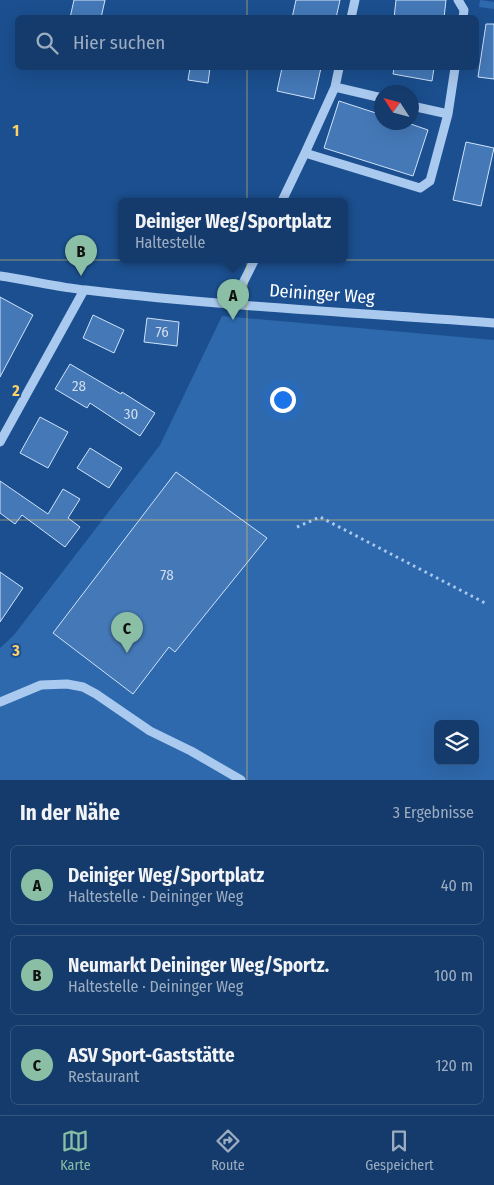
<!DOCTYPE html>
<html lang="de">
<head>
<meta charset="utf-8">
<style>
	:root { --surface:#143b6b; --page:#1d4271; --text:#f1f3f6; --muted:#9dadc1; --line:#33557e; --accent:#8abfa5 }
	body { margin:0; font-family:"Fira Sans Condensed",sans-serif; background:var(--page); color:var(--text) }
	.controls { position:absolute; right:15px; bottom:15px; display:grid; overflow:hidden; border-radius:8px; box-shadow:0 5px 20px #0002 }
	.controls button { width:45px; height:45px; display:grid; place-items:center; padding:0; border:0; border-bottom:1px solid var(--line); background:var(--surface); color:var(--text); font:25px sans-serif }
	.compass { position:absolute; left:374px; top:85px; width:45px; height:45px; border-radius:50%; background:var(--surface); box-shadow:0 5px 20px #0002; rotate:306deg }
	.you { position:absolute; left:282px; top:399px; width:18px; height:18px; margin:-12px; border:4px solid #fff; border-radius:50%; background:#1a73e8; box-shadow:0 0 0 8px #1a73e833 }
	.badge { display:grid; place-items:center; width:32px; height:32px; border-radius:50%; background:var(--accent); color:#111; font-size:16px; font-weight:700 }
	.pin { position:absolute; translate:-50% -41px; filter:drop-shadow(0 1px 2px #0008) }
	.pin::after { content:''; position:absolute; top:26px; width:18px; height:15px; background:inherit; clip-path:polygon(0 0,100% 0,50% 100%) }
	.popup { position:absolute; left:118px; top:198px; width:230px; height:65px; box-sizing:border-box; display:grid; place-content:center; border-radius:8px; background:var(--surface); filter:drop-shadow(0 1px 4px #0005); font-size:16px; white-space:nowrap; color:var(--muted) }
	.popup b { font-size:19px; color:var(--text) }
	.popup::after { content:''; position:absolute; left:50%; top:100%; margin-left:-10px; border:10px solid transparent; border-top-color:var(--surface) }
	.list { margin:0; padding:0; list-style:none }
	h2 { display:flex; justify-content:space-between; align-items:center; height:65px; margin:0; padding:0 20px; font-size:21px }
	h2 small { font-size:16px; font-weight:400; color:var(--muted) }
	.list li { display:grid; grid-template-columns:32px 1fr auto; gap:15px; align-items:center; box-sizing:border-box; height:80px; margin:0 10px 10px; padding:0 10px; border:1px solid var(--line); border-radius:8px }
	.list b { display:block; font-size:19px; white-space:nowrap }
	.list p { margin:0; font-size:16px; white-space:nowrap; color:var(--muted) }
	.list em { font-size:16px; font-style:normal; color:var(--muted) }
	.icon { flex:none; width:28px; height:28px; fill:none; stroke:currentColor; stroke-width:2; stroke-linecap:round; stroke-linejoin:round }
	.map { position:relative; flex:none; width:494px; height:780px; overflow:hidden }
	.search { position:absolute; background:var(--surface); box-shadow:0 5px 20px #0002; left:15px; right:15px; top:15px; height:55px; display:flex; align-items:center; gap:12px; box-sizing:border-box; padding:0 18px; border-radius:8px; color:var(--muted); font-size:19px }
	.sheet { height:335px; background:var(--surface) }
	nav { display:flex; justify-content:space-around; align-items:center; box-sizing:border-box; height:70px; border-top:1px solid var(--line); background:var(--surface); font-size:14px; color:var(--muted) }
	nav a { display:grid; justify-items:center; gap:2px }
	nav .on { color:var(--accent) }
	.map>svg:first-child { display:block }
	.green { fill:#2e69ad; fill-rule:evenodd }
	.building { fill:#4478b7; stroke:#cfe3fa }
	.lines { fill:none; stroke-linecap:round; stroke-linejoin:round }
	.path { stroke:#a9c9ee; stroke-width:3; stroke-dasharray:2.5 4; stroke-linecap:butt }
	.minor { stroke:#a9c9ee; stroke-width:9 }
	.grid { fill:none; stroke:#ffd166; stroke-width:1; stroke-opacity:0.55 }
	.labels { text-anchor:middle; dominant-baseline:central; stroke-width:4; stroke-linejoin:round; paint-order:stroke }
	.number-label { font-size:15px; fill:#d0dded }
	.street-label { font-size:18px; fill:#fff; stroke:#1b4f8f }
	.grid-label { font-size:16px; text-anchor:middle; font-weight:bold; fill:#ffd166; stroke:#1b4f8f; stroke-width:4; stroke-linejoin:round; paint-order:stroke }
</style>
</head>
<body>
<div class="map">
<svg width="494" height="780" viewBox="0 0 494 780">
	<rect width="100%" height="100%" fill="#1b4f8f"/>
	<!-- green -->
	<path class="green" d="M 480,0 L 494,2 L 494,9 L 479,7 Z
		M 222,316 L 494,340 L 494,780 L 0,780 L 0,648 L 14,635 L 160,445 ZM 438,724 L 475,724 L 475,761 L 438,761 Z"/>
	<!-- building -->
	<path class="building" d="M 74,0 L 105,0 L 101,18 L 70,18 Z
		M 296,0 L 340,0 L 336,18 L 292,18 Z
		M 396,0 L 446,0 L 444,18 L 394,18 Z
		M 486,24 L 494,24 L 494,79 L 478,77 Z
		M 190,68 L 210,68 L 208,83 L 188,80 Z
		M 282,68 L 321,68 L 314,99 L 277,91 Z
		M 394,68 L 434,68 L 432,81 L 393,74 Z
		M 339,101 L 382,115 L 382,122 L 405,122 L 428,130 L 413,176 L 324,148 Z
		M 466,142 L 494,148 L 481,206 L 453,200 Z
		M 0,297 L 33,315 L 0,377 Z
		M 93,315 L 124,330 L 114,353 L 83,338 Z
		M 147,318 L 179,322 L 177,346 L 144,342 Z
		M 70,364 L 121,394 L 122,392 L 155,413 L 140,436 L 90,403 L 87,408 L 55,389 Z
		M 40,417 L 68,432 L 48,468 L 20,453 Z
		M 90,448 L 122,468 L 109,488 L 77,468 Z
		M 176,472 L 267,538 L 175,652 L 169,647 L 133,694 L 53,633 Z
		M 0,481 L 48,514 L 63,489 L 80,499 L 68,518 L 80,527 L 65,547 L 22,515 L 15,524 L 0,513 Z
		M 0,572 L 23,588 L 0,622 Z"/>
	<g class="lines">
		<!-- path -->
		<path class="path" d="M 297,527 L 320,517 L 485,603"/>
		<!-- minor -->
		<path class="minor" d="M 458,0 L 464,10 L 463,18
			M 351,18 L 355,0
			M 335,87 L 382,98
			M 412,106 L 448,114 L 455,68
			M 305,153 L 420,188 L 430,181 L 448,114
			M 282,201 L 305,153 L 335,87 L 339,68
			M 0,276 C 29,280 57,287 86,290 C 221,306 358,313 494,323
			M 232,305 L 255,259
			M 0,442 L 84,290
			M 0,702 L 41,685 L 67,684 L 83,687 L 96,694 L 150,731 L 191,751 L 241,780"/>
	</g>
	<!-- grid -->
	<path class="grid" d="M 247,0 L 247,18M 247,68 L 247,780M 0,260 L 494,260M 0,520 L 494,520"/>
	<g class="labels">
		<!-- number labels -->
		<g class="number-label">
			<text x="162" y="332">76</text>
			<text x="79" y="386">28</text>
			<text x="131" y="414">30</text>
			<text x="167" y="575">78</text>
		</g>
		<!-- street labels -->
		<g class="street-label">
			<text transform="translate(322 294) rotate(4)">Deininger Weg</text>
		</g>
	</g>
	<g class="grid-label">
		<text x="16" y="136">1</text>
		<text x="16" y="396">2</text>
		<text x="16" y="656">3</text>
	</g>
</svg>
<div class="controls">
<button><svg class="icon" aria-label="layers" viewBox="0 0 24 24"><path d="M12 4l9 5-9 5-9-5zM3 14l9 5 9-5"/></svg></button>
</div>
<svg class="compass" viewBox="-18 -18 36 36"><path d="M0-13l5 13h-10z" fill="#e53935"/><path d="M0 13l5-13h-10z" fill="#9dadc1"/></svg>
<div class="you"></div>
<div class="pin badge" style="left:233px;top:320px">A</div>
<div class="popup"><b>Deiniger Weg/Sportplatz</b>Haltestelle</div>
<div class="pin badge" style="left:81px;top:276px">B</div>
<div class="pin badge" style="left:127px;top:653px">C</div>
<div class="search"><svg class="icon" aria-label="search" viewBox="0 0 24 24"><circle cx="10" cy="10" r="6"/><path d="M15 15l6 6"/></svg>Hier suchen</div>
</div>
<section class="sheet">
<h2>In der Nähe<small>3 Ergebnisse</small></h2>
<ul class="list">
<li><span class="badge">A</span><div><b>Deiniger Weg/Sportplatz</b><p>Haltestelle · Deininger Weg</p></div><em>40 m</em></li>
<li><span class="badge">B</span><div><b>Neumarkt Deininger Weg/Sportz.</b><p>Haltestelle · Deininger Weg</p></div><em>100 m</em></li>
<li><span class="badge">C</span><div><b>ASV Sport-Gaststätte</b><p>Restaurant</p></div><em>120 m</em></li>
</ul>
</section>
<nav>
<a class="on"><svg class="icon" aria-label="map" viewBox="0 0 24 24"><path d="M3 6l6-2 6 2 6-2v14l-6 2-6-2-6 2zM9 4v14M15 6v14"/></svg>Karte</a>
<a><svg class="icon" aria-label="directions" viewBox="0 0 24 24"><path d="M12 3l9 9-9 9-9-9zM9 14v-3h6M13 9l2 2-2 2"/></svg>Route</a>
<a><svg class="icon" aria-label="saved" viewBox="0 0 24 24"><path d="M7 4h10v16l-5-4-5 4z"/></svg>Gespeichert</a>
</nav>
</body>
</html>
